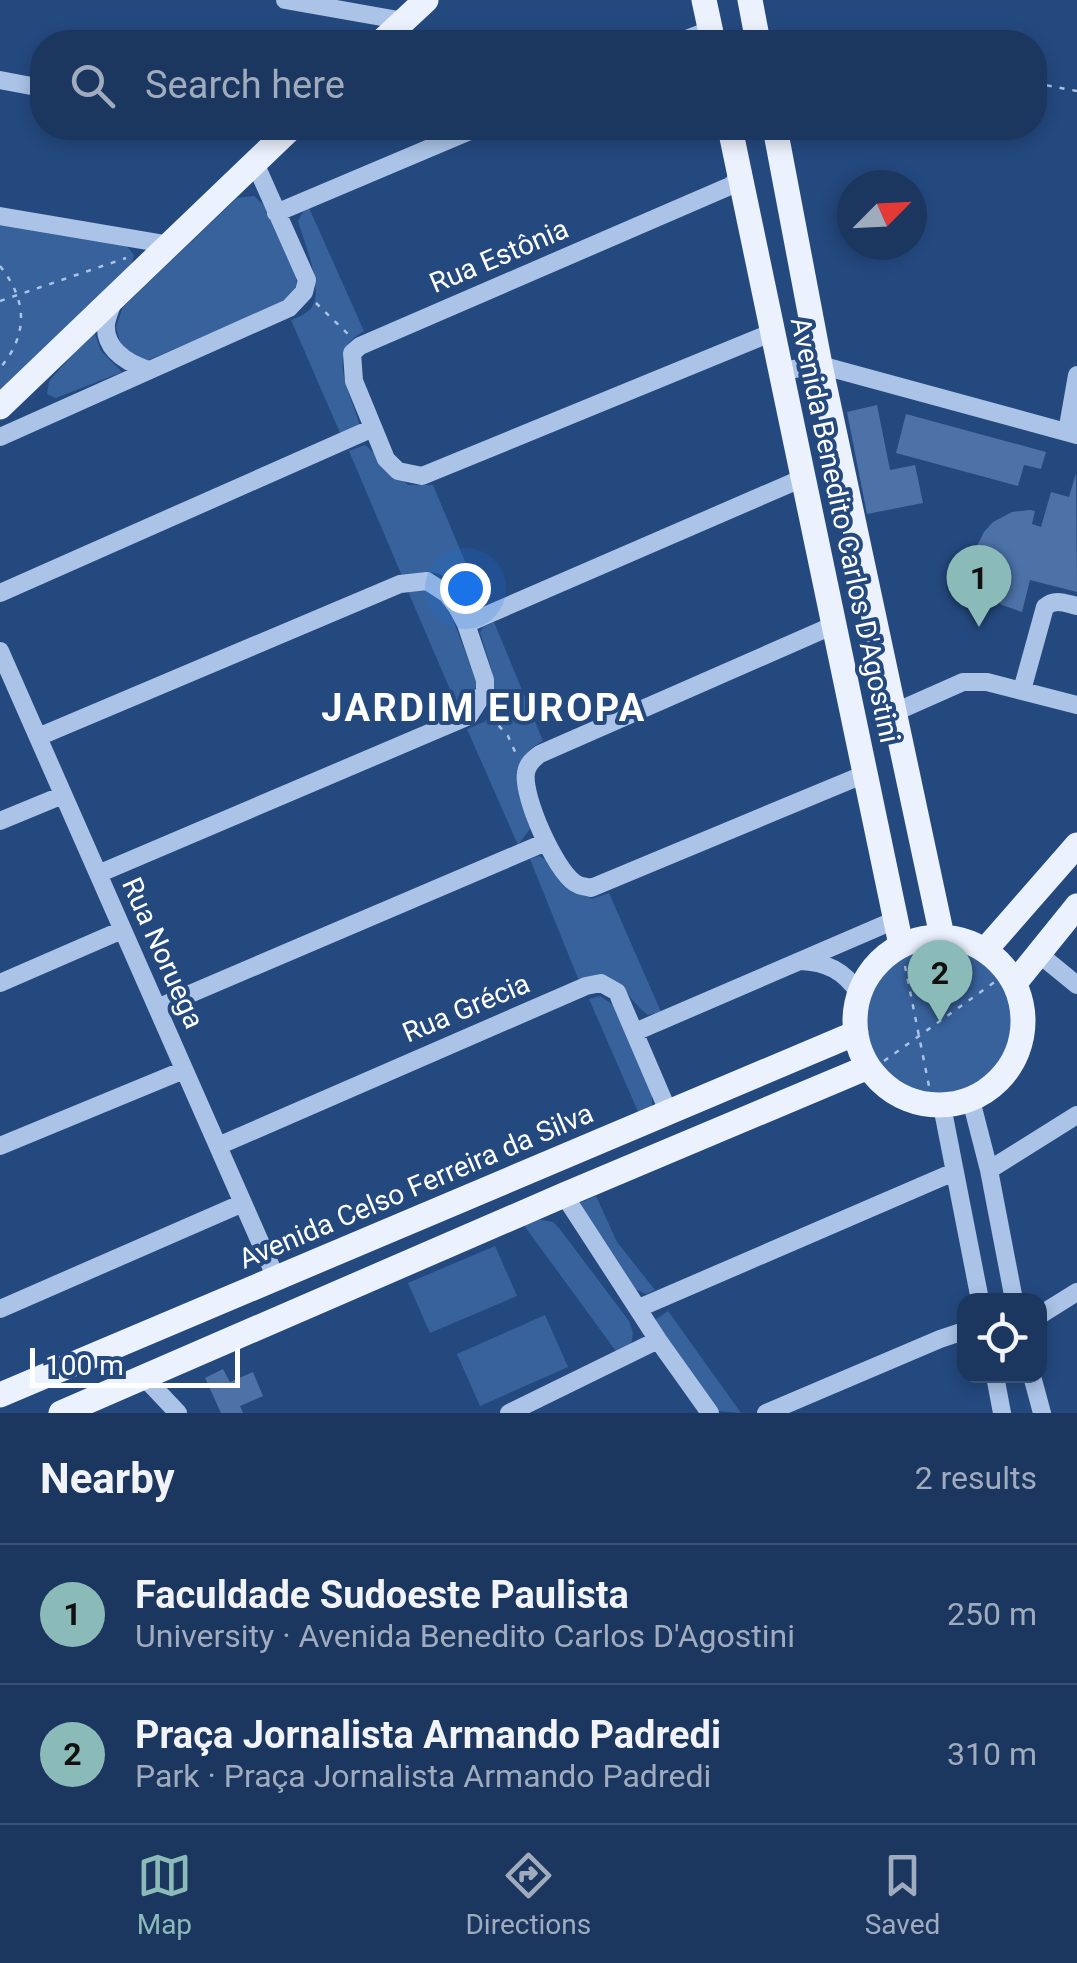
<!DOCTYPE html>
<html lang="en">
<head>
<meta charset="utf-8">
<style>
	:root { --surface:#1b375f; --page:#284268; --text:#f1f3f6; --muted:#a0acbd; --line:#395174; --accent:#8bbbb9 }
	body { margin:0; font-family:Roboto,sans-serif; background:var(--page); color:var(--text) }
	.controls { position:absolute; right:30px; bottom:30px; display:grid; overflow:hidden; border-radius:20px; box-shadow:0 5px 15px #0003 }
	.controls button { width:90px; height:90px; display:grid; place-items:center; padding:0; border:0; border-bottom:2px solid var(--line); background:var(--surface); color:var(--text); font:50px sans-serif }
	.compass { position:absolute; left:837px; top:170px; width:90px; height:90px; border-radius:50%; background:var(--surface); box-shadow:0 5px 15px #0003; rotate:66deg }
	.scale { position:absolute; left:30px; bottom:25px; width:210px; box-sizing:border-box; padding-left:10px; border:5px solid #fff; border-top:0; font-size:28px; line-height:35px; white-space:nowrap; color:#fff; -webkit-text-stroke:8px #24497f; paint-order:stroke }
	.you { position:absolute; left:465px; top:588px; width:35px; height:35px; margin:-25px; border:8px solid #fff; border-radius:50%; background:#1a73e8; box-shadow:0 0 0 15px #1a73e833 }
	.badge { display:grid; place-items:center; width:65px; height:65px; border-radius:50%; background:var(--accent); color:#111; font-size:32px; font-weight:700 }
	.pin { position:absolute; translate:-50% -82px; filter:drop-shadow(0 2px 5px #0008) }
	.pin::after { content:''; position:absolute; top:52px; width:35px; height:30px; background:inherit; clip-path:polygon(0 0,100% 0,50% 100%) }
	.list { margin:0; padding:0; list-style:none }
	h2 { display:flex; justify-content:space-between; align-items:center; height:130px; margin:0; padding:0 40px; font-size:42px }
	h2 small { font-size:32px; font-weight:400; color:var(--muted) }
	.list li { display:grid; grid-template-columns:65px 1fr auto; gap:30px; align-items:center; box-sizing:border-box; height:140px; padding:0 40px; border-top:2px solid var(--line) }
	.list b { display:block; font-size:38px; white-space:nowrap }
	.list p { margin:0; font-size:32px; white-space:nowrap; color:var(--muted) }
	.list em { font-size:32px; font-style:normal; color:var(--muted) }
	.icon { flex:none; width:55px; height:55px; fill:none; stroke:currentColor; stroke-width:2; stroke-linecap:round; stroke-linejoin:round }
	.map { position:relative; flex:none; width:1077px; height:1413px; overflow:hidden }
	.search { position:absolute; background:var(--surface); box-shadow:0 5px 15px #0003; left:30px; right:30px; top:30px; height:110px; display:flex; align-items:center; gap:25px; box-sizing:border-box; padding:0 35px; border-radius:40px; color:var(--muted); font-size:38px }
	.sheet { height:410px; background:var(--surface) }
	nav { display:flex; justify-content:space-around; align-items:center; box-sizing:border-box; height:140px; border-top:2px solid var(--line); background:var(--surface); font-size:28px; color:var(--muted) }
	nav a { display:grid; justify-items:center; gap:5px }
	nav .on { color:var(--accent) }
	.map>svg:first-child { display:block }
	.green { fill:#38629c }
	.building { fill:#4c72a8 }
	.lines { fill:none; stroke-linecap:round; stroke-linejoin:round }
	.path { stroke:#aac3e6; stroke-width:2.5; stroke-dasharray:5 8; stroke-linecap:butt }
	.minor { stroke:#aac3e6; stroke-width:18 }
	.major { stroke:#ebf1fd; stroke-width:25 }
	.labels { text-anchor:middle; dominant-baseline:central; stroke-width:8; stroke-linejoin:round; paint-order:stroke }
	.street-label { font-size:28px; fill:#fff; stroke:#24497f }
	.district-label { font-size:38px; font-weight:bold; letter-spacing:2.5px; fill:#fff; stroke:#24497f }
</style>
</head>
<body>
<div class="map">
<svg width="1077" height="1413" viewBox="0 0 1077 1413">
	<rect width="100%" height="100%" fill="#24497f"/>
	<!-- green -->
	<path class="green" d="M 254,196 L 268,209 L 295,269 L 297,285 L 289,300 L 146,361 L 121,346 L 116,327 L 123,307 L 237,198 Z
		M 309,208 L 364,331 C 325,352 349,389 359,423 L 357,429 L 341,435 L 291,320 C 298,317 307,314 312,307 C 324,290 304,241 298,221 L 304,210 Z
		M 0,222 L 126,245 L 134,255 L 130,271 L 0,392 Z
		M 94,331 L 101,351 L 122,372 L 56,398 L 47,394 L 49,381 Z
		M 365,445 L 408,485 L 433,485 L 481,600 L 472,602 C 440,576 449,566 402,576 L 349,451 Z
		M 407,589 L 426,590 L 447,604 L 477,683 L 473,695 L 458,708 Z
		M 494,622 L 543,741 C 502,763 519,794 530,829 L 518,845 L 467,729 L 484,722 L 495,709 L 491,668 L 480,633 L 483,627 Z
		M 539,856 C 560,865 570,889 592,899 L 609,893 L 661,1012 L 648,1015 C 618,992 626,968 579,981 L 530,859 Z
		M867 1021a73 73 0 1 1 146 0a73 73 0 1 1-146 0Z
		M 600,996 L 621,1010 L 652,1087 L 652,1108 L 640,1116 L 589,999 Z
		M 596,1196 L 617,1242 L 655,1290 L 646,1294 L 626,1285 L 579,1203 Z
		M 537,1219 L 553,1222 L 559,1228 L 629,1321 L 633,1333 L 631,1346 L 618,1354 L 523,1224 Z
		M 495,1246 L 517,1296 L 430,1333 L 408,1283 Z
		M 668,1311 L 741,1413 L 718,1411 L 657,1330 L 656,1319 Z
		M 545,1315 L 568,1367 L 480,1406 L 457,1354 Z"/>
	<!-- building -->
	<path class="building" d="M 877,405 L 890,470 L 915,465 L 923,503 L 867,514 L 847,412 Z
		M 906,414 L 1046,452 L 1041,469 L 1024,465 L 1018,486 L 896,453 Z
		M 1076,473 L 1077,592 L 1030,580 L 1022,612 L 1002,605 L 989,596 L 977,575 L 975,561 L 977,546 L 984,532 L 993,522 L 1012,512 L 1030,510 L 1035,511 L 1032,524 L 1041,527 L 1051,492 L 1069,497 Z
		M 223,1369 L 230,1382 L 253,1372 L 263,1396 L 240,1406 L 243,1413 L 221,1413 L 205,1378 Z"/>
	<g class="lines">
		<!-- path -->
		<path class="path" d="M 778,34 L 820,42
			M 1034,83 L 1077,91
			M 0,266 C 27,300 29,334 0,368
			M 0,301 L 126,258
			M 316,303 L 350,336
			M 490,716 L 508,736 L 516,754
			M 905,966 L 931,1096
			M 884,1061 L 996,981"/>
		<!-- minor -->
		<path class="minor" d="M 285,0 L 404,21
			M 679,42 L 710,30
			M 0,80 L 42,88
			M 256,128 L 285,133
			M 741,177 L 730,186 L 360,346 L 352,353 L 354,381 L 386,459 L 398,471 L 422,476 L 773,332
			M 276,213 L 477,128
			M 0,216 L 171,245
			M 114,300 C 111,307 107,317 106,324 C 104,350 128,363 148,370
			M 781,371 L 820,365 L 1077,435
			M 1067,432 L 1077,375
			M 0,437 L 289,308 L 304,292 L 307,280 L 255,163
			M 0,593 L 373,428
			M 466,624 L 803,478
			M 834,625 L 540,754 C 533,759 527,764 526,773 C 522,796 555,870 575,883 C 581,887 584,886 591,888 L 865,774
			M 0,651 L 276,1278
			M 1022,690 L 1045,607 C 1055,598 1065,603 1077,606
			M 893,713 L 963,682 L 987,682 L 1077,705
			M 38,737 L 400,584 L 427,581 L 447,594 L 457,607 L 466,624 L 485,680 L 485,691 L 469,716 L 98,874
			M 0,821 L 63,795
			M 1039,954 L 1077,985
			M 800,961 C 827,962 844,971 859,993
			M 0,983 L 122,930
			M 157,1008 L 546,842
			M 635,1032 L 895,920
			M 971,1100 L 989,1170 L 1014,1300
			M 942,1106 L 980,1300
			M 0,1146 L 184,1070
			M 218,1146 L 586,986 L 601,983 L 617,992 L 668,1111
			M 989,1170 L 1077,1115
			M 564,1195 L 658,1340 L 710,1413
			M 639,1308 L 954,1172
			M 0,1309 L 243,1203
			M 1040,1315 L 1077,1292
			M 995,1376 L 1002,1413
			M 1032,1376 L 1042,1413
			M 144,1377 L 178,1413
			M 509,1413 L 658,1340
			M 766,1413 L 940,1339 L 964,1331"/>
		<!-- major -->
		<path class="major" d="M 704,0 L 713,42
			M 750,0 L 758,42
			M 381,42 L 426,0
			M 730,128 L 901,945
			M 775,128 L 820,365 L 942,936
			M 0,407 L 291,128
			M855 1021a84 84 0 1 1 168 0a84 84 0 1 1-168 0Z
			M 986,949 L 1077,845
			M 1015,983 L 1077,906
			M 0,1395 L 856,1033
			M 61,1413 L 564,1195 L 868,1067"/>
	</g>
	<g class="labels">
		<!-- street labels -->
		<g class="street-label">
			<text transform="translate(499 256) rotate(-23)">Rua Estônia</text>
			<text transform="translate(845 530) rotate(78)">Avenida Benedito Carlos D'Agostini</text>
			<text transform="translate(163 953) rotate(66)">Rua Noruega</text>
			<text transform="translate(466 1008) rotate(-23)">Rua Grécia</text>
			<text transform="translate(416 1186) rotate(-23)">Avenida Celso Ferreira da Silva</text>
		</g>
		<!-- district labels -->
		<g class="district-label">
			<text x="484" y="708">JARDIM EUROPA</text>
		</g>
	</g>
</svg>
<div class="controls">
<button><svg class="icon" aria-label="locate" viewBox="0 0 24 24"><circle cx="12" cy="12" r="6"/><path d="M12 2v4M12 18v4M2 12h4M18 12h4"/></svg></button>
</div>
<svg class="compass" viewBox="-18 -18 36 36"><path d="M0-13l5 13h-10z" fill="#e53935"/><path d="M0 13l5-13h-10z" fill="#a0acbd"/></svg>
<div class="scale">100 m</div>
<div class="you"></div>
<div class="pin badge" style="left:979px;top:627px">1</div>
<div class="pin badge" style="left:940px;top:1022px">2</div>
<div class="search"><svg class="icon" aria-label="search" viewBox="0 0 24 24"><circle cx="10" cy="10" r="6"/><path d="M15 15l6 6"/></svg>Search here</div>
</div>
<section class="sheet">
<h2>Nearby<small>2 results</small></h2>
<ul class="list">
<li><span class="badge">1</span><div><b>Faculdade Sudoeste Paulista</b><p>University · Avenida Benedito Carlos D'Agostini</p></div><em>250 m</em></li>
<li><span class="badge">2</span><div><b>Praça Jornalista Armando Padredi</b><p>Park · Praça Jornalista Armando Padredi</p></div><em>310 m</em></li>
</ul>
</section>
<nav>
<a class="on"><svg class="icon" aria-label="map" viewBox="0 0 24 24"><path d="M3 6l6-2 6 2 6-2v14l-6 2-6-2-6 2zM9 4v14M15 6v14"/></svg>Map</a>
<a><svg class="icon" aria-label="directions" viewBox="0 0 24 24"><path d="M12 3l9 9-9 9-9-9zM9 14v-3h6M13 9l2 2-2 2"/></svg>Directions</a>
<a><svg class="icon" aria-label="saved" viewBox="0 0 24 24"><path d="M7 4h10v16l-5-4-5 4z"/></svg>Saved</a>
</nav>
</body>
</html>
